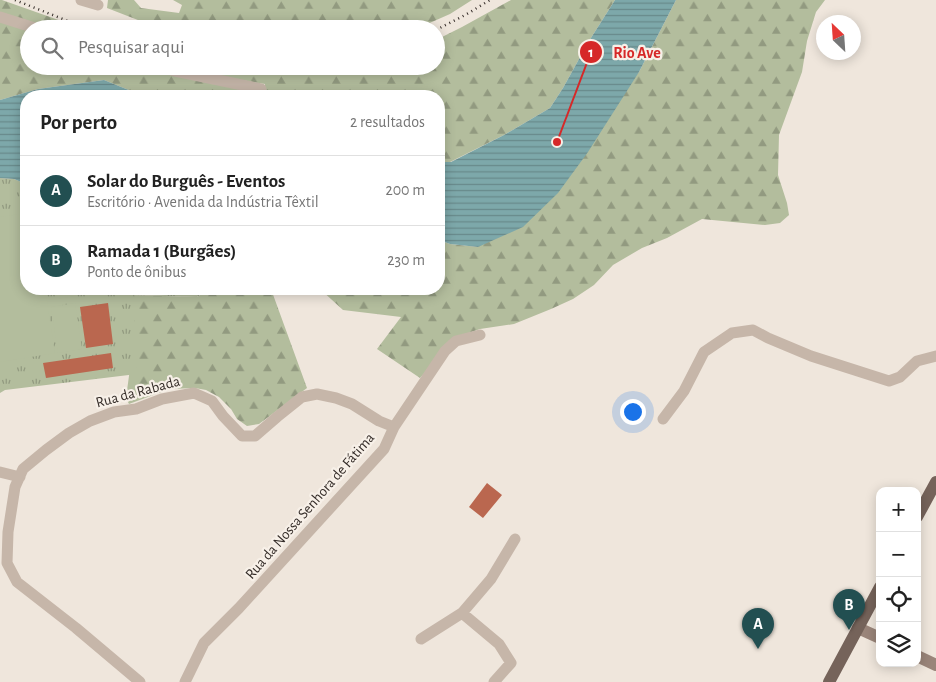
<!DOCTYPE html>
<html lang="pt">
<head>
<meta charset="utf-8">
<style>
	:root { --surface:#fff; --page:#f6f6f6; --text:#222; --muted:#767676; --line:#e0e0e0; --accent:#224f51 }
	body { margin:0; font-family:"Alegreya Sans",sans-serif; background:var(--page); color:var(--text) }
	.controls { position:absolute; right:15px; bottom:15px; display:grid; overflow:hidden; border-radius:10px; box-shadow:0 2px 12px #0003 }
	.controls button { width:45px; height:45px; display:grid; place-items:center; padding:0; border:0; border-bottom:1px solid var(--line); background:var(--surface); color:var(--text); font:25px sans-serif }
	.compass { position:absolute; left:816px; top:15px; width:45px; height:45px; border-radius:50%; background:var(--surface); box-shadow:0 2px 12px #0003; rotate:335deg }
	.you { position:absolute; left:632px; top:411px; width:18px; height:18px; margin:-12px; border:4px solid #fff; border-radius:50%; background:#1a73e8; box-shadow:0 0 0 8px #1a73e833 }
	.badge { display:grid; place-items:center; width:32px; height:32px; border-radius:50%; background:var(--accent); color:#fff; font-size:16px; font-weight:700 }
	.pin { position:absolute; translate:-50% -41px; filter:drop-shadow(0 1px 2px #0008) }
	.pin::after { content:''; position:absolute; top:26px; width:18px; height:15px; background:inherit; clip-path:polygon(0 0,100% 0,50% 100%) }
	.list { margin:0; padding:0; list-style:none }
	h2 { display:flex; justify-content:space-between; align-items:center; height:65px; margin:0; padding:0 20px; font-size:21px }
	h2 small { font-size:16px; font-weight:400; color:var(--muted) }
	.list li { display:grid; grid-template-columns:32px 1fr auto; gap:15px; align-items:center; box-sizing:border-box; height:70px; padding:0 20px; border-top:1px solid var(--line) }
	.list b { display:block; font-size:19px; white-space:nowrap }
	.list p { margin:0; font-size:16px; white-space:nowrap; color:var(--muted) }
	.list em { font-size:16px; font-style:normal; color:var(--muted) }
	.icon { flex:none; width:28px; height:28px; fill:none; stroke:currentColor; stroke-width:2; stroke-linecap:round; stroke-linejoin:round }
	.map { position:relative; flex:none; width:936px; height:682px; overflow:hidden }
	.search { position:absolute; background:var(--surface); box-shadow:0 2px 12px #0003; left:20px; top:20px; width:425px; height:55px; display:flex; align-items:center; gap:12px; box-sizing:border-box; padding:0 18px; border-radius:28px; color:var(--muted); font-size:19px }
	.panel { position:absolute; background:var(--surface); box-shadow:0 2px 12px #0003; left:20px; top:90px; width:425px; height:205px; border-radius:20px }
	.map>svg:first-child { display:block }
	.forest { fill:url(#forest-firs) }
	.park { fill:url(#park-tufts) }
	.garden { fill:#b3bd9d }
	.water { fill:url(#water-rules) }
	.building { fill:#ba674f }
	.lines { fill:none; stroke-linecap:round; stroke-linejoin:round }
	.street { stroke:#c6b6a9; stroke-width:11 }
	.secondary { stroke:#9a857a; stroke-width:12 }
	.primary { stroke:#75635a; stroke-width:12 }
	.rail { stroke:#342c28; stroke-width:2.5; stroke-dasharray:1 4; stroke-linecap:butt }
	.labels { text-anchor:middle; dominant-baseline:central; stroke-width:4.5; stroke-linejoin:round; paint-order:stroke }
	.street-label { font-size:15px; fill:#342c28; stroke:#f7f0e8 }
	.leader { fill:none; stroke:#d62828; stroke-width:2 }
	.callout-dot { fill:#d62828; stroke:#f7f0e8; stroke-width:2 }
	.mark-label { font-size:15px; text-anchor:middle; font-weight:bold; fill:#fff }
	.callout-label { font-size:16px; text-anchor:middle; font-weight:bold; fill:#d62828; stroke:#f7f0e8; stroke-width:4.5; stroke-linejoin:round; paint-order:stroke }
</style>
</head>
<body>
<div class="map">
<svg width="936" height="682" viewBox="0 0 936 682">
	<defs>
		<pattern id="forest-firs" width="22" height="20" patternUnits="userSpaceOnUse" patternTransform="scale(1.25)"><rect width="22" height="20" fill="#b3bd9d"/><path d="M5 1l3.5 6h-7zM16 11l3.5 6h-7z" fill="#929a80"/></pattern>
		<pattern id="park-tufts" width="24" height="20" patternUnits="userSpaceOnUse" patternTransform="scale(1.25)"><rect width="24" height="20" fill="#b3bd9d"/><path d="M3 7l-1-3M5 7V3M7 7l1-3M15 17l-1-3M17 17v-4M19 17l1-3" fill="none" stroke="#929a80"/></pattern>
		<pattern id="water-rules" width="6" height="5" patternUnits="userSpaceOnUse" patternTransform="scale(1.25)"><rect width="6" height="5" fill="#7da8aa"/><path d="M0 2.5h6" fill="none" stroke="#67898a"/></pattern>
	</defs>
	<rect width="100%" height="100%" fill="#efe6dc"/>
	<!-- forest -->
	<path class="forest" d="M 0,0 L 2,0 L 84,29 L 50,29 L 0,14 Z
		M 108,0 L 134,0 L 141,8 L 179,13 L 182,5 L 173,0 L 472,0 L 450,14 L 416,29 L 161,29 L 107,8 Z
		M 511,0 L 615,0 L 589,41 L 563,88 L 550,108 L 504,135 L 450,162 L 439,162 L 439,96 L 139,96 L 136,93 L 104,80 L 38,89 L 0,100 L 0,17 L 29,29 L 29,66 L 152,66 L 173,73 L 265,90 L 265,84 L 205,74 L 178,66 L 199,66 L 262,75 L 323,72 L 363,68 L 368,66 L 436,66 L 436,40 L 462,27 Z
		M 676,0 L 825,0 L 816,12 L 807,41 L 802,72 L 779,135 L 778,175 L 787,203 L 789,215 L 780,223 L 765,225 L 702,219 L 667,238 L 642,248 L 613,265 L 594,285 L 573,299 L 551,309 L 514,324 L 480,329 L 457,337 L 420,378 L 377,349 L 401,317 L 343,310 L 320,289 L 439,289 L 439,240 L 450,244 L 478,247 L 639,72 Z
		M 209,289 L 271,289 L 307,388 L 259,424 L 247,426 L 237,419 L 231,409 L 219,397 L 206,390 L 195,388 L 169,389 L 129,404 L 126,398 L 131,361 L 133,295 L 197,297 Z"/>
	<!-- park -->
	<path class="park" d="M 0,178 L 14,179 L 26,184 L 26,289 L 209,289 L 197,297 L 133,295 L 137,374 L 5,390 L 0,393 Z"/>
	<!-- garden -->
	<path class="garden" d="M 26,213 L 26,289 L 45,289 L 55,353 L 0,362 L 0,217 Z
		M 55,289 L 74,289 L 75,296 L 57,299 Z
		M 75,303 L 82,349 L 58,353 L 51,307 Z"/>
	<!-- water -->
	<path class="water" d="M 615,0 L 676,0 L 639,72 L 588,152 L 558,193 L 523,227 L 478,247 L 450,244 L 439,240 L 439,162 L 451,162 L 504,135 L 550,108 L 563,88 L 589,41 Z
		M 104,80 L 136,93 L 139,96 L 26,96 L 26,184 L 14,179 L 0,178 L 0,100 L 38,89 Z"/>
	<!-- building -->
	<path class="building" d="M 108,303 L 113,344 L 86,348 L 80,307 Z
		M 111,353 L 113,368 L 46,378 L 43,363 Z
		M 487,483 L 502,495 L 483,518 L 469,507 Z"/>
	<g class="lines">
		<!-- street -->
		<path class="street" d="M 81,0 L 98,5
			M 0,17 L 38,29
			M 158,66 L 175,71 L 261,89
			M 663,419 L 684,391 L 704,352 L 732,333 L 753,330 L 768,338 L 811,356 L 889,381 L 900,377 L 917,361 L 936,356
			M 0,472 L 20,477
			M 462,613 L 499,644 L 511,663 L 494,682
			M 421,639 L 462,613 L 491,579 L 515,539
			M 140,682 L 76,628 L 17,582 L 7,563 L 8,532 L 15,487 L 23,469 L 46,450 L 69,433 L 90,421 L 114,412 L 136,409 L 162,399 L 194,393 L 212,401 L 223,416 L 242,436 L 255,436 L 277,417 L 302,397 L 317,394 L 336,398 L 352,404 L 379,421 L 394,427
			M 185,682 L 204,643 L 239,608 L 384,449 L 394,427 L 445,351 L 456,341 L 480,335"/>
		<!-- secondary -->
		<path class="secondary" d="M 858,628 L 880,638
			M 917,656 L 936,665"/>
		<!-- primary -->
		<path class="primary" d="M 917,517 L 936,482
			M 829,682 L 880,587"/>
		<!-- rail -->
		<path class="rail" d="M 15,0 L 88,29
			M 436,30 L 467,14 L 490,0"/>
	</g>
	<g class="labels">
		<!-- street labels -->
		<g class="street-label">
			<text transform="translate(138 392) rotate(-15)">Rua da Rabada</text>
			<text transform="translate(310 506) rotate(-49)">Rua da Nossa Senhora de Fátima</text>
		</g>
	</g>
	<!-- callouts -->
	<path class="leader" d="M557 142L591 52"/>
	<g class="callout-dot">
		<circle cx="557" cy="142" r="5"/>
		<circle cx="591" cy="52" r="12"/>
	</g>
	<g class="mark-label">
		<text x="591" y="57">1</text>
	</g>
	<g class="callout-label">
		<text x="637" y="58">Rio Ave</text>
	</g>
</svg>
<div class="controls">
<button>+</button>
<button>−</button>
<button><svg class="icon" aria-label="locate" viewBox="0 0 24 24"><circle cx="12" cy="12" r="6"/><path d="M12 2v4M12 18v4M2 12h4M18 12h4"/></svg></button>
<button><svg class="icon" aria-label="layers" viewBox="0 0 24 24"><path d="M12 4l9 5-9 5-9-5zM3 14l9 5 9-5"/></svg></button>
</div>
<svg class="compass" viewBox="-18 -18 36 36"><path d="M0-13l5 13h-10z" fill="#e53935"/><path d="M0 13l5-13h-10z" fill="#767676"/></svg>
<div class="you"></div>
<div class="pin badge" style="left:758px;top:649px">A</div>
<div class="pin badge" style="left:849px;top:630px">B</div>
<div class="search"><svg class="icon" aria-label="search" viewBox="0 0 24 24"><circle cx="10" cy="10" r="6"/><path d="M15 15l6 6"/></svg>Pesquisar aqui</div>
<section class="panel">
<h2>Por perto<small>2 resultados</small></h2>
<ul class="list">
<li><span class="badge">A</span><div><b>Solar do Burguês - Eventos</b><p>Escritório · Avenida da Indústria Têxtil</p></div><em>200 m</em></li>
<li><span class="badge">B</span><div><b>Ramada 1 (Burgães)</b><p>Ponto de ônibus</p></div><em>230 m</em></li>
</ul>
</section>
</div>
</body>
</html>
